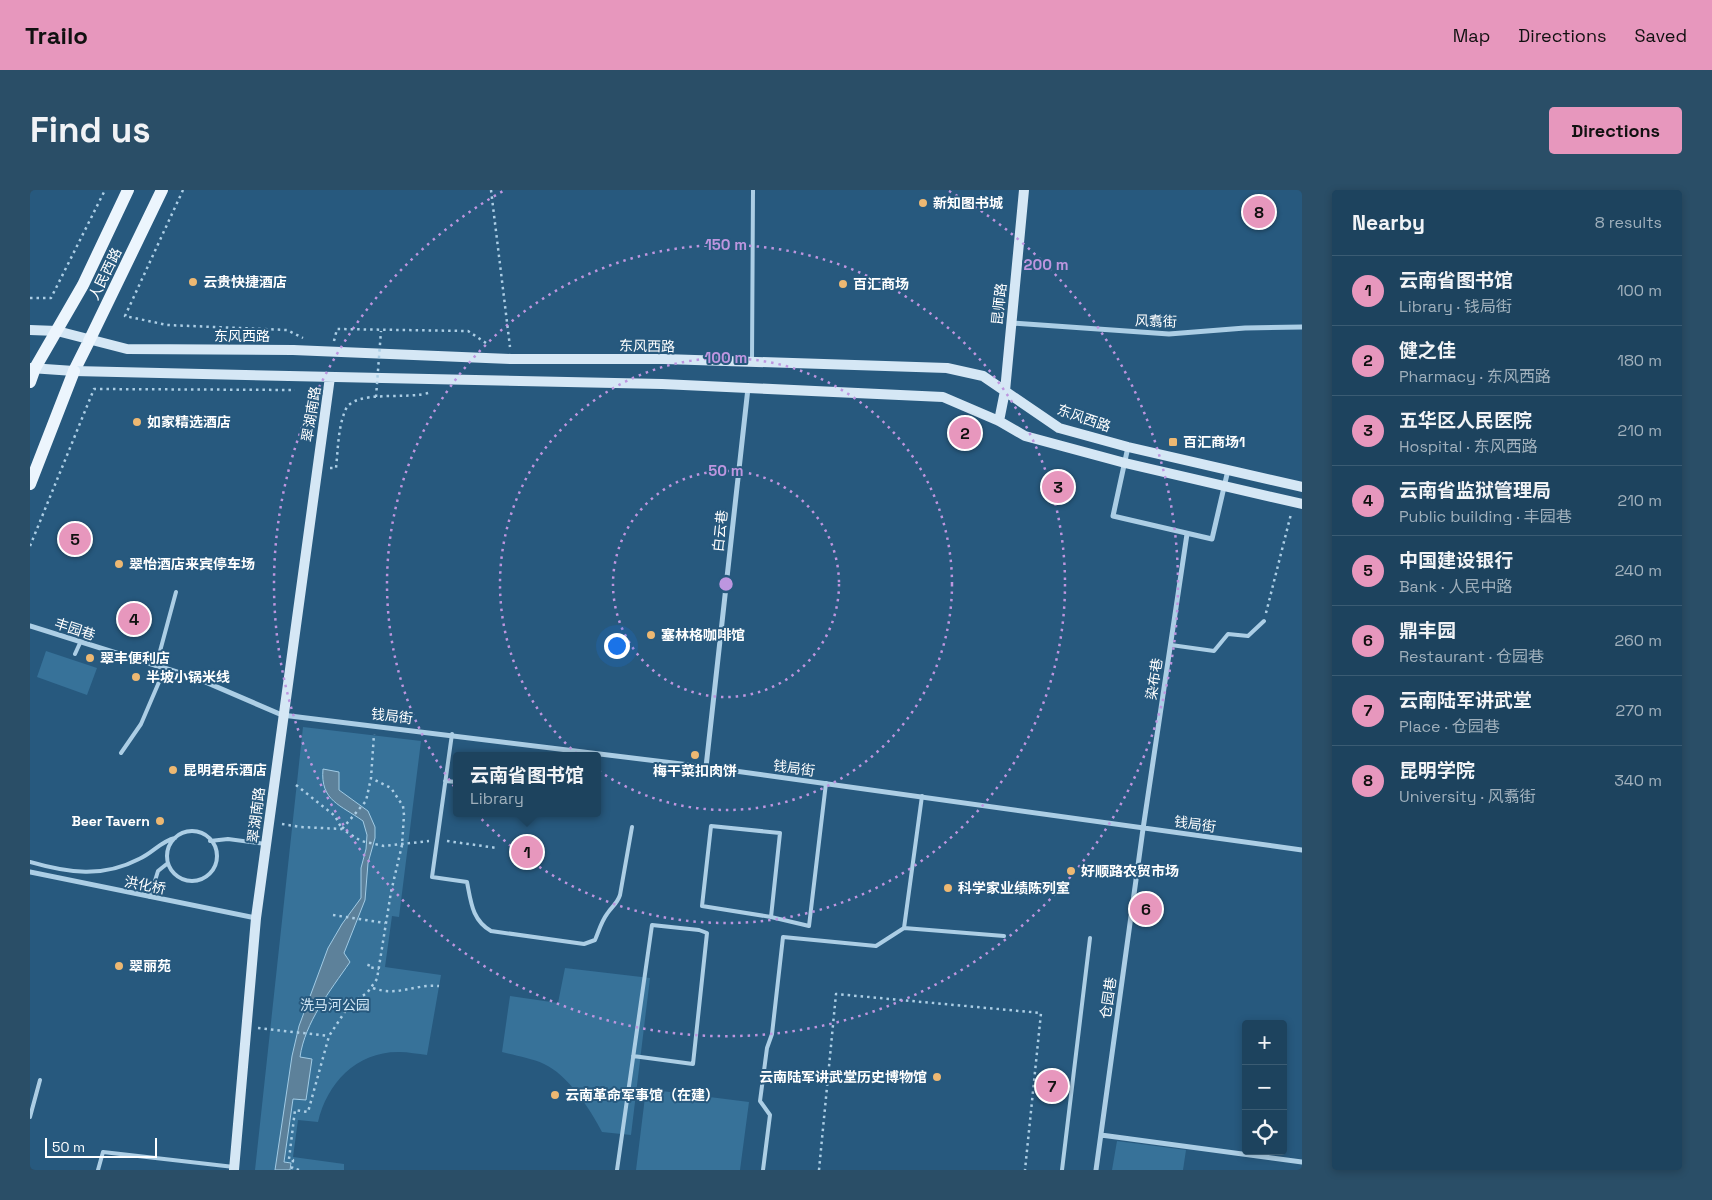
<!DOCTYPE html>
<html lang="en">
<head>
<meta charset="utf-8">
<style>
	:root { --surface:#1d435e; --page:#2a4e67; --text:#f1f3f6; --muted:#a0b0bc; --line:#3b5c73; --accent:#e797bd }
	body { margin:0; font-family:"Space Grotesk","Noto Sans SC",sans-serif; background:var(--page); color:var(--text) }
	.controls { position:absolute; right:15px; bottom:15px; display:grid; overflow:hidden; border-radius:5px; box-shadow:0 2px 8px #0003 }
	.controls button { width:45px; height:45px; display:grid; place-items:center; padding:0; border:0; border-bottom:1px solid var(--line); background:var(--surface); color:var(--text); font:25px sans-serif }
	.scale { position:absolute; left:15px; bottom:12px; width:112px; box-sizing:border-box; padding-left:5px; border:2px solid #fff; border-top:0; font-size:14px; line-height:18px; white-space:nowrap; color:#fff; -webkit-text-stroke:4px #27597e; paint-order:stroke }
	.you { position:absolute; left:586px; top:455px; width:18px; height:18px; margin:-12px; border:4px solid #fff; border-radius:50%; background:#1a73e8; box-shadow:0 0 0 8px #1a73e833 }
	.badge { display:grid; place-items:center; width:32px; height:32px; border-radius:50%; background:var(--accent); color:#111; font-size:16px; font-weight:700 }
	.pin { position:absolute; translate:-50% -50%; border:2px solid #fff; box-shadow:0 1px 5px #0006 }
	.popup { position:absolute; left:423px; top:562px; width:148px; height:65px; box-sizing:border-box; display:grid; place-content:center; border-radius:5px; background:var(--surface); filter:drop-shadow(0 1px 4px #0005); font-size:16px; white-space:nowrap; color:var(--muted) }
	.popup b { font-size:19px; color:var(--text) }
	.popup::after { content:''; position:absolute; left:50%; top:100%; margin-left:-10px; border:10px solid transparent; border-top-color:var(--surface) }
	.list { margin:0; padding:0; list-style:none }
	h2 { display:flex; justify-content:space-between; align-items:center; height:65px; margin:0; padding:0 20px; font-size:21px }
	h2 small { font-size:16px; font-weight:400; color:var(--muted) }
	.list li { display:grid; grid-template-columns:32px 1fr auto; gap:15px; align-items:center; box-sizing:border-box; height:70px; padding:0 20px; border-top:1px solid var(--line) }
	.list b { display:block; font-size:19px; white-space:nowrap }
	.list p { margin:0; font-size:16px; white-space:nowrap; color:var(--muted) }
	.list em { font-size:16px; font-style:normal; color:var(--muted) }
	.icon { flex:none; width:28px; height:28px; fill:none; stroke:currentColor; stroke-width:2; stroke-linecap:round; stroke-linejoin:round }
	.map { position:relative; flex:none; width:1272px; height:980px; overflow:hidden; border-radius:5px }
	header { display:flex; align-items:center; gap:30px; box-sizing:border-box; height:70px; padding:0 25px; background:var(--accent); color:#111 }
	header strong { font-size:24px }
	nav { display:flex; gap:28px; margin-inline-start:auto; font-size:18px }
	.intro { display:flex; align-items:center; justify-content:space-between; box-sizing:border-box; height:120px; padding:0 30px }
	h1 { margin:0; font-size:35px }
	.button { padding:12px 22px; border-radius:5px; background:var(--accent); color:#111; font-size:18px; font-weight:700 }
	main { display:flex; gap:30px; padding:0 30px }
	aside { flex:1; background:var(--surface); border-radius:5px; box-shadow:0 2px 8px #0003 }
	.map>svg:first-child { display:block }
	.green { fill:#377299 }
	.water { fill:#5d819a; stroke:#a1cbe5 }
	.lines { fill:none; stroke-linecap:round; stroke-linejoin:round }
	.path { stroke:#accee5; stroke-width:2.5; stroke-dasharray:2.5 4; stroke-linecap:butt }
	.lane { stroke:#accee5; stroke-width:4 }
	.street { stroke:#accee5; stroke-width:5 }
	.secondary { stroke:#d5e7f5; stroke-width:10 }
	.primary { stroke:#ecf5fd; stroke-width:12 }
	.path-bridge { stroke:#accee5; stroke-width:2.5; stroke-dasharray:2.5 4; stroke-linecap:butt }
	.secondary-bridge { stroke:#d5e7f5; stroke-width:10 }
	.primary-bridge { stroke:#ecf5fd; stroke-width:12 }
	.ring { fill:none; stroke:#bd96df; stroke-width:2.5; stroke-dasharray:2.5 5 }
	.poi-dot { fill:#edb872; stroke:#27597e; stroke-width:2 }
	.labels { text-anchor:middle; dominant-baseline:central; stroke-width:4; stroke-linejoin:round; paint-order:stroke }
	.poi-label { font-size:14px; font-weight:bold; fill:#fff; stroke:#27597e; text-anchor:start }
	.street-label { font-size:14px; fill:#fff; stroke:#27597e }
	.park-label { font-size:14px; fill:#cfe5f4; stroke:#27597e }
	.centre { fill:#bd96df; stroke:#27597e; stroke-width:2.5 }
	.ring-label { font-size:15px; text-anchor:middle; font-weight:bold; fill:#bd96df; stroke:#27597e; stroke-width:4; stroke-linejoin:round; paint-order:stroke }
</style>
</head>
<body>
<header>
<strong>Trailo</strong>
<nav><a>Map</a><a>Directions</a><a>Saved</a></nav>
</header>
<div class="intro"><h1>Find us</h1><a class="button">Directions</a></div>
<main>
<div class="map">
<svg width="1272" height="980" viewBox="0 0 1272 980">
	<rect width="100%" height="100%" fill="#27597e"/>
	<!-- green -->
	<path class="green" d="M 16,461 L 67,478 L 57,505 L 7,487 Z
		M 273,537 L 391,551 L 369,727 L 362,726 L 355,777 L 411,785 L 397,865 C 388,864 378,862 370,862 C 327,861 297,893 288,932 L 268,930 L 263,967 L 314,974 L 314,980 L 225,980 Z
		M 535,778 L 620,788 L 601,945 L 572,942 C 561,920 537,884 514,874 C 501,868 486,866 472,862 L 480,806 L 528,813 Z
		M 616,899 L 719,912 L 710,980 L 606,980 Z
		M 1087,951 L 1156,960 L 1153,980 L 1082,980 Z"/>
	<!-- water -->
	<path class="water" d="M 293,579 L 309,582 L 309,600 L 338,621 L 345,637 L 345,648 L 338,673 L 335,710 L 314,763 L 320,772 C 300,801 275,832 270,867 L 282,869 L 276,910 L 263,909 L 254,972 L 261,973 L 260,980 L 245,980 L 262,866 L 269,836 L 298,758 L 312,734 L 331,708 L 331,678 L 336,659 L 337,645 L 333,631 C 311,615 290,611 293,579 Z"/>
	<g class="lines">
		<!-- path -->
		<path class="path" d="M 153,0 L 95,126 L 137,135 L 257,140 L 273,148
			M 461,0 L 480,157
			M 0,108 L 21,108 L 75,0
			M 304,151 L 307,139 L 438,141 L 459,155
			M 300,278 L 306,278 C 308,260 308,238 315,221 C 323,198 379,211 401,202
			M 0,356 L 64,199 L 265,200
			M 1236,423 L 1261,324
			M 266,595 L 305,626 L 312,639 L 336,611 L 341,588 L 344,544
			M 252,634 L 271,637 L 312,639 L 331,651 L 354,656 L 399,651
			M 417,651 L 467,658
			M 303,725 L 355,733
			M 339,774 L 338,777 L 349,779
			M 343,798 C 368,807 383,794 409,796
			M 228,838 L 299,846
			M 269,980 L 262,978 L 263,970 L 259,969 L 265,920 L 278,922 L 299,846 L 320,814 L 337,803 L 347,789 L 361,702 L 372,655 L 374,625 L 373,616 L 361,598 L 341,588
			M 789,980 L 806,804 L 1011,823 L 995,980"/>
		<!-- lane -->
		<path class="lane" d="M 722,170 L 723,0
			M 1141,455 L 1184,461 L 1198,444 L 1218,446 L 1234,431
			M 45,464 L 50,453
			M 126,476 L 146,402
			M 422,544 L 402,687 L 437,692 C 441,712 442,730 461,741 L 554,754 L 565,750 C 569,741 571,732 577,724 C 582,716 587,714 590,705 L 602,637
			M 91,563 L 111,534 L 135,478
			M 415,591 L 427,592
			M137 666a25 25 0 1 1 50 0a25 25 0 1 1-50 0Z
			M 180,651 L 198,649 L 236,654
			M 0,672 C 38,683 73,688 109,669 C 123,663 131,651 145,648
			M 120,707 L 128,681 L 138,673
			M 741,727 L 750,643 L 681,636 L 672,716 L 741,727 L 779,736 L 796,593
			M 874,738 L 892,606
			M 0,927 L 10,890
			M 68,980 L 73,962 L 204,977
			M 587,980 L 622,735 L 669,740 L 677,743 L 663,874 L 603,866
			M 733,980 L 740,925 L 730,911 L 737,858 L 742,844 L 753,747 L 846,756 L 874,738 L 974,746
			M 1032,980 L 1060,748"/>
		<!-- street -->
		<path class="street" d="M 981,133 L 1139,144 L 1215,138 L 1272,137
			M 1098,257 L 1083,326 L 1182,349 L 1198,280
			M 0,436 L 166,488 L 252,525 L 676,577 L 1272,660
			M 676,577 L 718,198
			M 0,682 L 226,728
			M 1071,945 L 1272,972
			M 1066,980 L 1113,639 L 1157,344"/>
		<!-- secondary -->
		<path class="secondary" d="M 263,160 L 481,169 L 634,169 L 917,178 L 953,186 L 1029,238 L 1098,257 L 1272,297
			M 0,178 L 44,181
			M 259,186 L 632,194 L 913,207 L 969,231 L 995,246 L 1095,273 L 1272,314
			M 969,231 L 975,201 L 994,0
			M 204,980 L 226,728 L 300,187"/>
		<!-- primary -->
		<path class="primary" d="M 44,181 L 59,151
			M 0,192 L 5,178"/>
		<!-- path-bridge -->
		<path class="path-bridge" d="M 346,207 L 351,141"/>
		<!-- secondary-bridge -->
		<path class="secondary-bridge" d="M 0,140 L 27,141 L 97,159 L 263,160
			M 44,181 L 259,186"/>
		<!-- primary-bridge -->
		<path class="primary-bridge" d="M 59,151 L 132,0
			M 5,178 L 53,95 L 98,0
			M 0,294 L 44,181"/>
	</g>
	<!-- distance rings -->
	<g class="ring">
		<circle cx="696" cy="394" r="113"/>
		<circle cx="696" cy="394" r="226"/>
		<circle cx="696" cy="394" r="339"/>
		<path d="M919 1A452 452 0 1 1 473 1"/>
	</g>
	<!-- markers -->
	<g class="poi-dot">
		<circle cx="893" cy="13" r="5"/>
		<circle cx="163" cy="92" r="5"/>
		<circle cx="813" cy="94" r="5"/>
		<circle cx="107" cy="232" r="5"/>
		<rect x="1138" y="247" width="10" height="10" rx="2.5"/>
		<circle cx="89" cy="374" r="5"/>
		<circle cx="621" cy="445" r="5"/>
		<circle cx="60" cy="468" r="5"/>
		<circle cx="106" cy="487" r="5"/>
		<circle cx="665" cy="565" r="5"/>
		<circle cx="143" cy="580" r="5"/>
		<circle cx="130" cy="631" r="5"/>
		<circle cx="1041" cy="681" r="5"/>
		<circle cx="918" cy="698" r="5"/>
		<circle cx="89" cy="776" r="5"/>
		<circle cx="907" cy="887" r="5"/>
		<circle cx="525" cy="905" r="5"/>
	</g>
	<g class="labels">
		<!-- poi labels -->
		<g class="poi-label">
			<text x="903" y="13">新知图书城</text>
			<text x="173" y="92">云贵快捷酒店</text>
			<text x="823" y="94">百汇商场</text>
			<text x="117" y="232">如家精选酒店</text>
			<text x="1153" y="252">百汇商场1</text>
			<text x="99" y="374">翠怡酒店来宾停车场</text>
			<text x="631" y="445">塞林格咖啡馆</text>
			<text x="70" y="468">翠丰便利店</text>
			<text x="116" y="487">半坡小锅米线</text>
			<text x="153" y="580">昆明君乐酒店</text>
			<text x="665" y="581" text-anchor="middle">梅干菜扣肉饼</text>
			<text x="120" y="631" text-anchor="end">Beer Tavern</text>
			<text x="1051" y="681">好顺路农贸市场</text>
			<text x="928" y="698">科学家业绩陈列室</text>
			<text x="99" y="776">翠丽苑</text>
			<text x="897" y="887" text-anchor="end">云南陆军讲武堂历史博物馆</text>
			<text x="535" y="905">云南革命军事馆（在建）</text>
		</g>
		<!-- street labels -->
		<g class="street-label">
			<text transform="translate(75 84) rotate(-64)">人民西路</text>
			<text transform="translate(969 114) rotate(-84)">昆师路</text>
			<text transform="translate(1126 131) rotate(2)">风翥街</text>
			<text x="212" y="146">东风西路</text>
			<text transform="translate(617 156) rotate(1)">东风西路</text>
			<text transform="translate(281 224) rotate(-81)">翠湖南路</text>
			<text transform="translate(1054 228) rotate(19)">东风西路</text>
			<text transform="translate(690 341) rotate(-84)">白云巷</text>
			<text transform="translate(45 439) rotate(18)">丰园巷</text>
			<text transform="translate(1124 489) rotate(-81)">染布巷</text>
			<text transform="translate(362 526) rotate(7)">钱局街</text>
			<text transform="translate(764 578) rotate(8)">钱局街</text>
			<text transform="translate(226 625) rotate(-83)">翠湖南路</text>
			<text transform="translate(1165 634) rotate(8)">钱局街</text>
			<text transform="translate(115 695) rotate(11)">洪化桥</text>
			<text transform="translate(1078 808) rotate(-82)">仓园巷</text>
		</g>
		<!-- park labels -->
		<g class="park-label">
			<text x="305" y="815">洗马河公园</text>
		</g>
	</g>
	<circle cx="696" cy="394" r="8" class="centre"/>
	<g class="ring-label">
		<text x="696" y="60">150 m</text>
		<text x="1016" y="80">200 m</text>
		<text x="696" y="173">100 m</text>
		<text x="696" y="286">50 m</text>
	</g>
</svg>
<div class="controls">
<button>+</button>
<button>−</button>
<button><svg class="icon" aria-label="locate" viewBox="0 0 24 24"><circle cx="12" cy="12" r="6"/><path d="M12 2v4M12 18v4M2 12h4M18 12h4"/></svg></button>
</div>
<div class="scale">50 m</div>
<div class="you"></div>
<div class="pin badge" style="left:497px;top:662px">1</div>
<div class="popup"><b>云南省图书馆</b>Library</div>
<div class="pin badge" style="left:935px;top:243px">2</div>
<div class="pin badge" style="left:1028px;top:297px">3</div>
<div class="pin badge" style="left:104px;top:429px">4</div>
<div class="pin badge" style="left:45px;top:349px">5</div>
<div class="pin badge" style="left:1116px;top:719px">6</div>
<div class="pin badge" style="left:1022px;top:896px">7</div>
<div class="pin badge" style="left:1229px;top:22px">8</div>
</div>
<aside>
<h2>Nearby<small>8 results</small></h2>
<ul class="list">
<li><span class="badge">1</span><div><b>云南省图书馆</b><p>Library · 钱局街</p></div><em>100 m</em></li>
<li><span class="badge">2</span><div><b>健之佳</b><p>Pharmacy · 东风西路</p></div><em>180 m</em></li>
<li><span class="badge">3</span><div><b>五华区人民医院</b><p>Hospital · 东风西路</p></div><em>210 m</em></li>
<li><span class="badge">4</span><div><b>云南省监狱管理局</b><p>Public building · 丰园巷</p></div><em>210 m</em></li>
<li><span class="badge">5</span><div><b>中国建设银行</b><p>Bank · 人民中路</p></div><em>240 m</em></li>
<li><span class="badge">6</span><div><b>鼎丰园</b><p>Restaurant · 仓园巷</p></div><em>260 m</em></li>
<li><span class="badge">7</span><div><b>云南陆军讲武堂</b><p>Place · 仓园巷</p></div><em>270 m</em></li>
<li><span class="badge">8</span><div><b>昆明学院</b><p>University · 风翥街</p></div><em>340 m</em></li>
</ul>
</aside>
</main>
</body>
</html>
